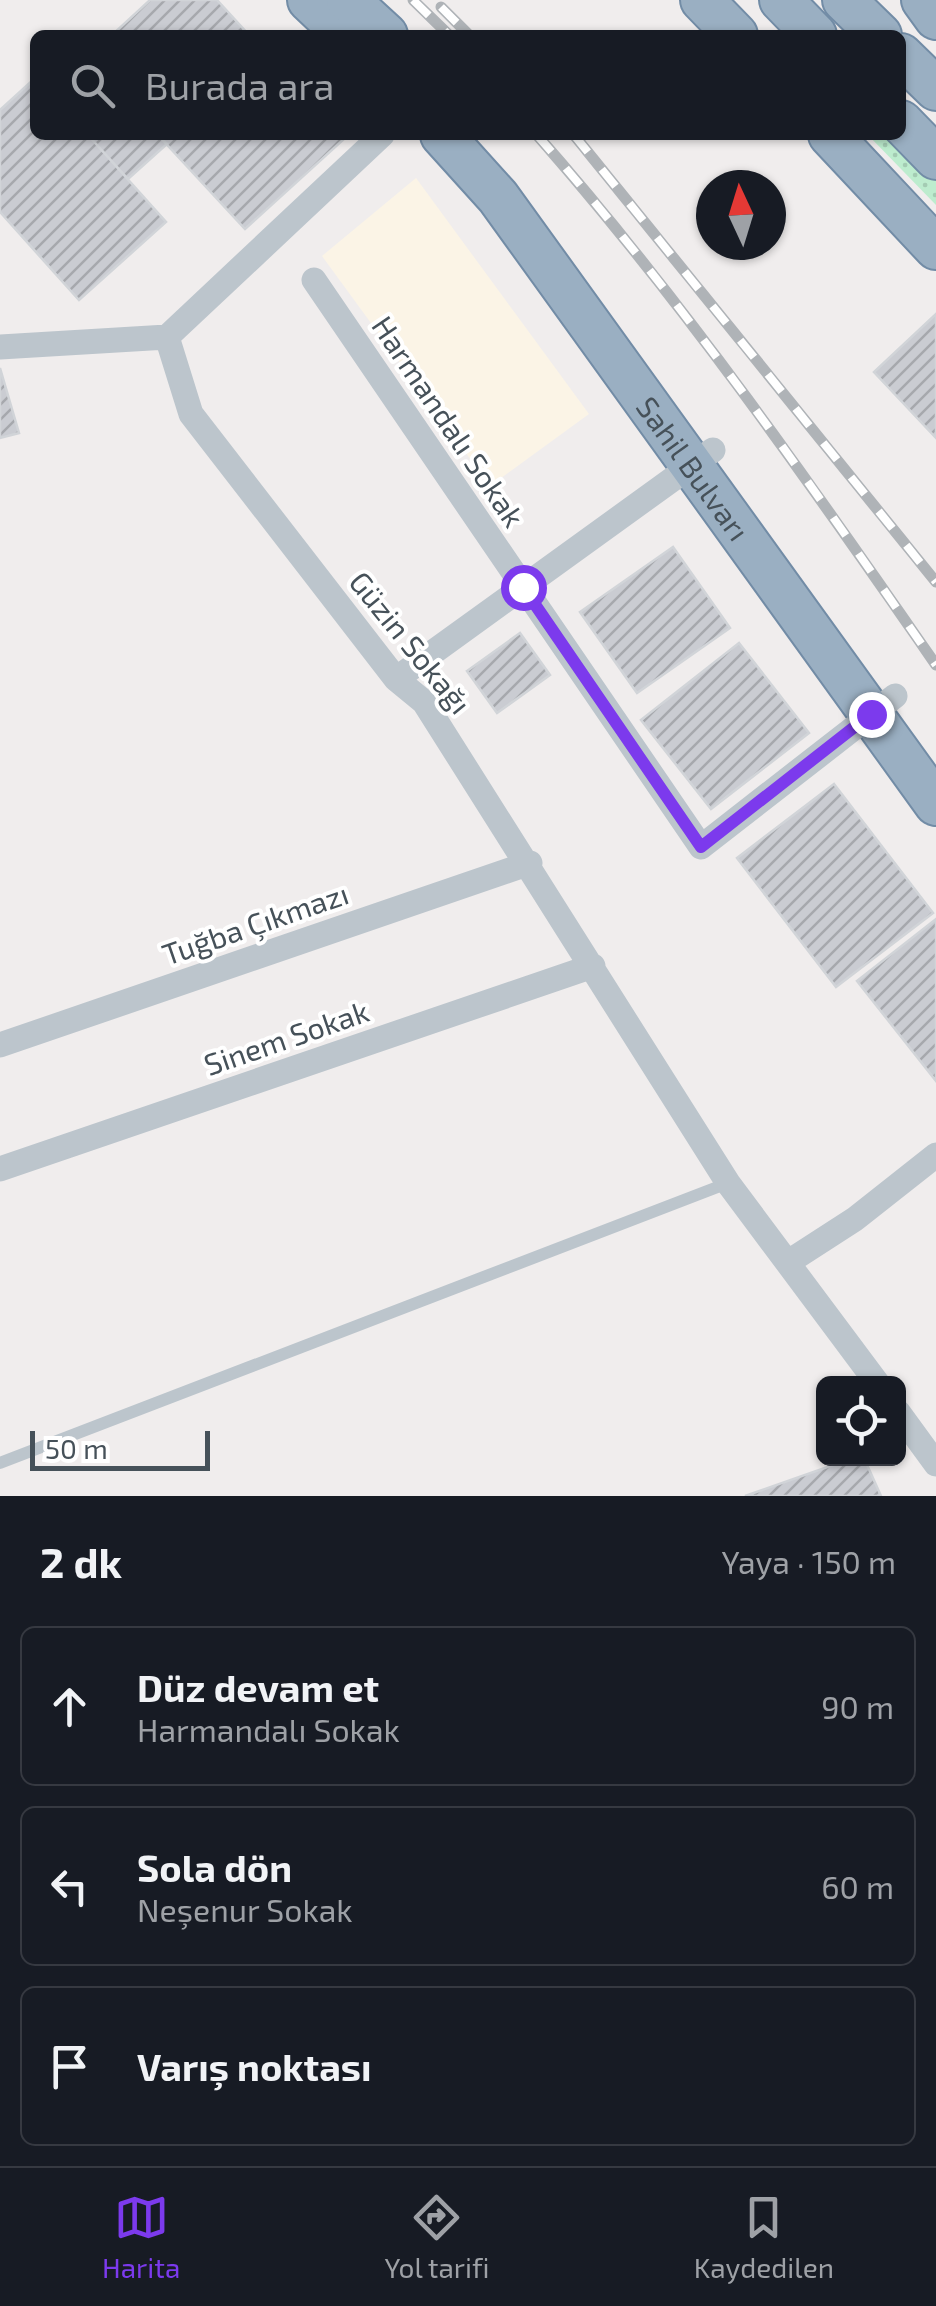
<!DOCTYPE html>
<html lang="tr">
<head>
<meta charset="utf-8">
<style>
	:root { --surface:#171b24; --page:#20242c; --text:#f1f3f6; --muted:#9ea1a6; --line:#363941; --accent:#7c3aed }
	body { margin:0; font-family:"Exo 2",sans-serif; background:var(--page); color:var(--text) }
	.controls { position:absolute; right:30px; bottom:30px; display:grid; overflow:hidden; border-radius:15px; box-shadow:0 2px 8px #0004 }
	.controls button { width:90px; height:90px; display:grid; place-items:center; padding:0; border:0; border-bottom:2px solid var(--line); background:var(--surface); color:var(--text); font:50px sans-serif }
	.compass { position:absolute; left:696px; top:170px; width:90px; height:90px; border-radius:50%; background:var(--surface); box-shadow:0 2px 8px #0004; rotate:356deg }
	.scale { position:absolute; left:30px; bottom:25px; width:180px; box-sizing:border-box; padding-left:10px; border:5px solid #465159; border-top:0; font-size:28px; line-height:35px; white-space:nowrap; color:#465159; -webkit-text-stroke:8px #fff; paint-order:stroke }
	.stop { position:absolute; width:30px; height:30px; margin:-22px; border:8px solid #7c3aed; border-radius:50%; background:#fff }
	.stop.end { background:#7c3aed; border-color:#fff; box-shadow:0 2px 10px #0008 }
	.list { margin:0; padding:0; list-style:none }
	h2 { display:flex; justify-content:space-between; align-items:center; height:130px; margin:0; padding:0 40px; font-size:42px }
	h2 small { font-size:32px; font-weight:400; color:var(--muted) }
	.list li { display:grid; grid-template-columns:65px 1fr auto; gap:30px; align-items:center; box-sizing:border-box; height:160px; margin:0 20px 20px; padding:0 20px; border:2px solid var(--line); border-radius:15px }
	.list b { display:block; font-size:38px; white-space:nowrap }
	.list p { margin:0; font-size:32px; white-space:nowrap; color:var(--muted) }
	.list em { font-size:32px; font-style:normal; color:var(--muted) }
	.icon { flex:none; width:55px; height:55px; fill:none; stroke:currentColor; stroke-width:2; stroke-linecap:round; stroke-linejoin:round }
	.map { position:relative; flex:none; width:936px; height:1496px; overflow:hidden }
	.search { position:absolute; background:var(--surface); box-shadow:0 2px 8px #0004; left:30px; right:30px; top:30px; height:110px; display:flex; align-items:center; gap:25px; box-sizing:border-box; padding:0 35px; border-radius:15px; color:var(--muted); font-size:38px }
	.sheet { height:670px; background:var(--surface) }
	nav { display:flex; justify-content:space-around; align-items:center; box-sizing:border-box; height:140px; border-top:2px solid var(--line); background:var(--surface); font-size:28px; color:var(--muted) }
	nav a { display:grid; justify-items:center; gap:5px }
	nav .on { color:var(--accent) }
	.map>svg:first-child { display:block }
	.commercial { fill:#fbf4e6 }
	.grass { fill:url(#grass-dots) }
	.building { fill:url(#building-hatch); stroke:#d1d4d8; stroke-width:2.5 }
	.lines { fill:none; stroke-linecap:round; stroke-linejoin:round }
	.trunk-casing { stroke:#728ca6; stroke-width:46 }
	.service { stroke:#bcc5cc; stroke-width:12 }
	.minor { stroke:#bcc5cc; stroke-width:25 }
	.trunk { stroke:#9aafc2; stroke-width:42 }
	.rail-casing { stroke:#afb3b7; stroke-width:11 }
	.rail { stroke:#fff; stroke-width:8; stroke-dasharray:22; stroke-linecap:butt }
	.route { stroke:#7c3aed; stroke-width:12 }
	.labels { text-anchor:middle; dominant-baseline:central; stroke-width:8; stroke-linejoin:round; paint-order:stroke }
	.street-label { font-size:30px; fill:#465159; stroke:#fff }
</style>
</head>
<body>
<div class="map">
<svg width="936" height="1496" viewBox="0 0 936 1496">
	<defs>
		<pattern id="grass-dots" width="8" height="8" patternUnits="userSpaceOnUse" patternTransform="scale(2.5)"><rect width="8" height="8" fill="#bdecce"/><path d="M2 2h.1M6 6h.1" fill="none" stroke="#a4ccb3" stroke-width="1.8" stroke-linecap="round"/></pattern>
		<pattern id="building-hatch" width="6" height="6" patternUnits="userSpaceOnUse" patternTransform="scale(2.5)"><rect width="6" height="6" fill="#caccd2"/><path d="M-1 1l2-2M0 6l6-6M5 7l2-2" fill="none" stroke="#a6a8ad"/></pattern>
	</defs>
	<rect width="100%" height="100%" fill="#f0eded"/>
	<!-- commercial -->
	<path class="commercial" d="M 416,178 L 589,414 L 490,486 L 322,256 Z"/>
	<!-- grass -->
	<path class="grass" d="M 868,135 L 897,135 L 936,176 L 936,205 Z"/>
	<!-- building -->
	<path class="building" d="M 150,0 L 217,0 L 249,35 L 112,35 Z
		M 35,78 L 35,135 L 88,135 L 166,222 L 79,300 L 0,212 L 0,110 Z
		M 88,135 L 158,135 L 167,144 L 128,179 Z
		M 158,135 L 340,135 L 344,139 L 245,229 Z
		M 936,314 L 936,438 L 874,372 Z
		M 0,368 L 19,433 L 0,438 Z
		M 673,547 L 730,628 L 637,693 L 580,612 Z
		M 520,633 L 550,675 L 497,713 L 467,671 Z
		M 739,643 L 809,733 L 711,809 L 641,720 Z
		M 834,784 L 933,913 L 836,987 L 737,858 Z
		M 936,919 L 936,1081 L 857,981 Z
		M 853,1458 L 864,1458 L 881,1496 L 745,1496 Z"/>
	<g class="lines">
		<defs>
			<g id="trunk">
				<path d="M 309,0 L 346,35"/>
				<path d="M 348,0 L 386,35"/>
				<path d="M 702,0 L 736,35"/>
				<path d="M 781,0 L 815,35"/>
				<path d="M 844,0 L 880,35"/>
				<path d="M 923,0 L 936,18"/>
				<path d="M 901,55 L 936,89"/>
				<path d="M 901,122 L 936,158"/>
				<path id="s1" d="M 442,135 L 498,197 L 936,804"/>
				<path d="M 830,135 L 936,248"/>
			</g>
		</defs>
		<!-- trunk casing -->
		<use href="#trunk" class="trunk-casing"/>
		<!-- service -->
		<path class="service" d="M 0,1463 L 728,1183"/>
		<!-- minor -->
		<path class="minor" d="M 314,280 L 701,847 L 895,696
			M 167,337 L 191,414 L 396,679 L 424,702 L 728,1183 L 878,1384
			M 167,337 L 382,135
			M 0,347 L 167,337
			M 396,679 L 713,450
			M 0,1045 L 530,863
			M 0,1169 L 593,966
			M 790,1261 L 855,1219 L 936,1155
			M 898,1412 L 936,1464"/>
		<!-- trunk -->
		<use href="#trunk" class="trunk"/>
		<defs>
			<path id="rail" d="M 413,0 L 449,35
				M 441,7 L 469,35
				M 537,135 C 683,301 810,483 936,665
				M 574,135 L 936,582"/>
		</defs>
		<!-- rail casing -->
		<use href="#rail" class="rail-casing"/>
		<!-- rail -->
		<use href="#rail" class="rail"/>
	</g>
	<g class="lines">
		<!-- route -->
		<path class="route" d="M 523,587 L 701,847 L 871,714"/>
	</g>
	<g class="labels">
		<!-- street labels -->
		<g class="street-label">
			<text transform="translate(449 421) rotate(56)">Harmandalı Sokak</text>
			<text stroke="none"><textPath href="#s1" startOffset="418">Sahil Bulvarı</textPath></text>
			<text transform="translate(411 642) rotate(51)">Güzin Sokağı</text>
			<text transform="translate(255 923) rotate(-19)">Tuğba Çıkmazı</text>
			<text transform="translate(286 1037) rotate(-19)">Sinem Sokak</text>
		</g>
	</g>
</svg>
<div class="controls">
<button><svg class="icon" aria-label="locate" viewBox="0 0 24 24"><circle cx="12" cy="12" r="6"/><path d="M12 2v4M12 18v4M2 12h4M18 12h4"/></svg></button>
</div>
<svg class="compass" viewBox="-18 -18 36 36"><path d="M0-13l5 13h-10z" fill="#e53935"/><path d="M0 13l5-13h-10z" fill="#9ea1a6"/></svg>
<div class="scale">50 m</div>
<div class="stop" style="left:523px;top:587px"></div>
<div class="stop end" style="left:871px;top:714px"></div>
<div class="search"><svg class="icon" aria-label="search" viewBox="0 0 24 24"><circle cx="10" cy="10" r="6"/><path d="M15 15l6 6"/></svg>Burada ara</div>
</div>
<section class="sheet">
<h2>2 dk<small>Yaya · 150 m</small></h2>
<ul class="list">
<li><svg class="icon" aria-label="ahead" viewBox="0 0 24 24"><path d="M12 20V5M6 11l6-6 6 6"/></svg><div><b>Düz devam et</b><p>Harmandalı Sokak</p></div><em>90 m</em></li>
<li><svg class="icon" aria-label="left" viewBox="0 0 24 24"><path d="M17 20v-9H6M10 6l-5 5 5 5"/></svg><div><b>Sola dön</b><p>Neşenur Sokak</p></div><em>60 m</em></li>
<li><svg class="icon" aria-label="arrive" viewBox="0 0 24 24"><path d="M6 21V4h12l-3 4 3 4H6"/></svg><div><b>Varış noktası</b></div></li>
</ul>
</section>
<nav>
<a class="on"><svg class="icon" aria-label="map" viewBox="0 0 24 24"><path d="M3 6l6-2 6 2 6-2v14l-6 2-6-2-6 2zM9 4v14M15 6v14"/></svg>Harita</a>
<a><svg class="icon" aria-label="directions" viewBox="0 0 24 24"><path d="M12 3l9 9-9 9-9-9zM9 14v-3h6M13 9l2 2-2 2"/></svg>Yol tarifi</a>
<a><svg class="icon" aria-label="saved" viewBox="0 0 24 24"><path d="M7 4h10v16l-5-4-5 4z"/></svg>Kaydedilen</a>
</nav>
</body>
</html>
